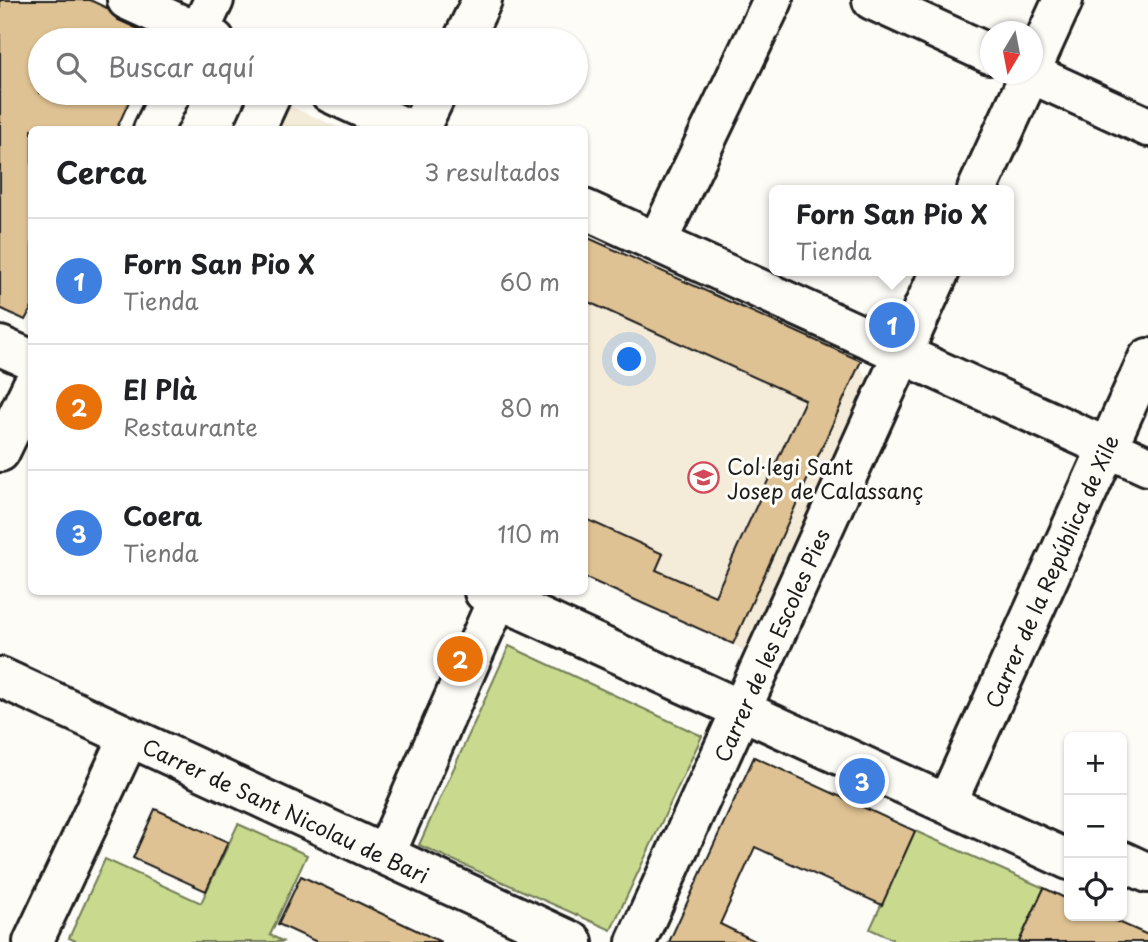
<!DOCTYPE html>
<html lang="es">
<head>
<meta charset="utf-8">
<style>
	:root { --surface:#fff; --page:#f6f6f6; --text:#202124; --muted:#757577; --line:#e0e0e0; --accent:#d1495b }
	body { margin:0; font-family:"Playpen Sans",sans-serif; background:var(--page); color:var(--text) }
	.controls { position:absolute; right:21px; bottom:21px; display:grid; overflow:hidden; border-radius:10px; box-shadow:0 2px 5px #0004 }
	.controls button { width:63px; height:63px; display:grid; place-items:center; padding:0; border:0; border-bottom:2px solid var(--line); background:var(--surface); color:var(--text); font:35px sans-serif }
	.compass { position:absolute; left:980px; top:21px; width:63px; height:63px; border-radius:50%; background:var(--surface); box-shadow:0 2px 5px #0004; rotate:190deg }
	.you { position:absolute; left:630px; top:360px; width:24px; height:24px; margin:-18px; border:5px solid #fff; border-radius:50%; background:#1a73e8; box-shadow:0 0 0 10px #1a73e833 }
	.badge { display:grid; place-items:center; width:46px; height:46px; border-radius:50%; background:var(--accent); color:#fff; font-size:23px; font-weight:700 }
	.pin { position:absolute; translate:-50% -50%; border:4px solid #fff; box-shadow:0 2px 7px #0006 }
	.popup { position:absolute; left:769px; top:185px; width:245px; height:91px; box-sizing:border-box; display:grid; place-content:center; border-radius:10px; background:var(--surface); filter:drop-shadow(0 2px 5px #0005); font-size:23px; white-space:nowrap; color:var(--muted) }
	.popup b { font-size:26px; color:var(--text) }
	.popup::after { content:''; position:absolute; left:50%; top:100%; margin-left:-14px; border:14px solid transparent; border-top-color:var(--surface) }
	.list { margin:0; padding:0; list-style:none }
	h2 { display:flex; justify-content:space-between; align-items:center; height:91px; margin:0; padding:0 28px; font-size:30px }
	h2 small { font-size:23px; font-weight:400; color:var(--muted) }
	.list li { display:grid; grid-template-columns:46px 1fr auto; gap:21px; align-items:center; box-sizing:border-box; height:126px; padding:0 28px; border-top:2px solid var(--line) }
	.list b { display:block; font-size:26px; white-space:nowrap }
	.list p { margin:0; font-size:23px; white-space:nowrap; color:var(--muted) }
	.list em { font-size:23px; font-style:normal; color:var(--muted) }
	.icon { flex:none; width:38px; height:38px; fill:none; stroke:currentColor; stroke-width:2; stroke-linecap:round; stroke-linejoin:round }
	.map { position:relative; flex:none; width:1148px; height:942px; overflow:hidden }
	.search { position:absolute; background:var(--surface); box-shadow:0 2px 5px #0004; left:28px; top:28px; width:560px; height:77px; display:flex; align-items:center; gap:18px; box-sizing:border-box; padding:0 24px; border-radius:38px; color:var(--muted); font-size:26px }
	.panel { position:absolute; background:var(--surface); box-shadow:0 2px 5px #0004; left:28px; top:126px; width:560px; height:469px; border-radius:10px }
	.map>svg:first-child { display:block }
	.built { fill:#f4ebd9 }
	.green { fill:#c9da8f; stroke:#727b56; stroke-width:2 }
	.building { fill:#dfc293; stroke:#1c1c1c; stroke-width:2 }
	.lines { fill:none; stroke-linecap:round; stroke-linejoin:round }
	.minor-casing { stroke:#1c1c1c; stroke-width:44 }
	.minor { stroke:#fdfcf7; stroke-width:38 }
	.labels { text-anchor:middle; dominant-baseline:central; stroke-width:6; stroke-linejoin:round; paint-order:stroke }
	.poi-label { font-size:21px; fill:#1c1c1c; stroke:#fdfcf7; text-anchor:start }
	.street-label { font-size:21px; fill:#1c1c1c; stroke:#fdfcf7 }
</style>
</head>
<body>
<div class="map">
<svg width="1148" height="942" viewBox="0 0 1148 942">
	<rect width="100%" height="100%" fill="#fdfcf7"/>
	<filter id="ink" filterUnits="userSpaceOnUse"><feTurbulence type="fractalNoise" baseFrequency=".0143" numOctaves="2"/><feDisplacementMap in="SourceGraphic" scale="14" xChannelSelector="R" yChannelSelector="G"/><feConvolveMatrix kernelMatrix="1 2 1 2 8 2 1 2 1" color-interpolation-filters="sRGB"/></filter>
	<g filter="url(#ink)">
		<!-- built -->
		<path class="built" d="M 280,102 L 342,129 L 267,130 Z
			M 585,236 L 857,360 L 867,379 L 745,652 L 733,644 L 585,577 Z"/>
		<!-- green -->
		<path class="green" d="M 509,646 L 702,736 L 611,930 L 419,845 Z
			M 238,824 L 307,855 L 270,935 L 284,942 L 78,942 L 69,938 L 105,859 L 201,903 Z
			M 915,831 L 1044,888 L 1019,942 L 891,942 L 892,939 L 870,929 Z"/>
		<!-- building -->
		<path class="building" d="M 0,0 L 90,0 L 107,8 L 118,20 L 163,40 L 40,40 L 40,93 L 133,93 L 116,130 L 32,130 L 32,307 L 25,320 L 0,308 Z
			M 584,236 L 861,361 L 733,644 L 584,577 L 584,518 L 663,554 L 656,570 L 715,596 L 805,400 L 584,300 Z
			M 754,757 L 915,831 L 882,905 L 755,847 L 720,924 L 757,942 L 669,942 Z
			M 155,809 L 228,842 L 206,891 L 133,858 Z
			M 301,876 L 349,898 L 441,942 L 317,942 L 278,924 Z
			M 1044,888 L 1069,900 L 1069,916 L 1105,916 L 1148,935 L 1148,942 L 1019,942 Z"/>
		<g class="lines">
			<defs>
				<path id="minor" d="M 127,0 L 215,40
					M 872,0 L 990,54
					M 195,40 L 214,0
					M 463,40 L 482,0
					M 1032,68 L 1063,0
					M 1032,74 L 1148,127
					M 330,93 L 410,130
					M 153,130 L 171,93
					M 255,130 L 272,93
					M 419,130 L 437,93
					M 977,190 L 1030,74
					M 584,209 L 1148,466
					M 657,242 L 773,0
					M 0,346 L 32,360
					M 0,452 L 32,386
					M 484,592 L 1069,860
					M 0,677 L 573,942
					M 955,785 L 1148,358
					M 385,855 L 498,598
					M 1122,861 L 1148,873
					M 33,942 L 129,737
					M 636,942 L 940,271"/>
			</defs>
			<!-- minor casing -->
			<use href="#minor" class="minor-casing"/>
			<!-- minor -->
			<use href="#minor" class="minor"/>
		</g>
	</g>
	<!-- icons -->
	<defs>
		<symbol id="school-ring" viewBox="-11 -11 22 22"><circle r="9.5" fill="#fdfcf7" stroke="#d1495b" stroke-width="1.5"/><path d="M0-5L7-2L0 1L-7-2ZM-4 1L0 2.5L4 1V4Q0 6-4 4Z" fill="#d1495b"/></symbol>
	</defs>
	<g fill-rule="evenodd">
		<use href="#school-ring" x="686" y="460" width="35" height="35"/>
	</g>
	<g class="labels">
		<!-- poi labels -->
		<g class="poi-label">
			<text x="727" y="466">Col·legi Sant<tspan x="727" dy="24">Josep de Calassanç</tspan></text>
		</g>
		<!-- street labels -->
		<g class="street-label">
			<text transform="translate(1051 571) rotate(-66)">Carrer de la República de Xile</text>
			<text transform="translate(771 645) rotate(-66)">Carrer de les Escoles Pies</text>
			<text transform="translate(286 810) rotate(25)">Carrer de Sant Nicolau de Bari</text>
		</g>
	</g>
</svg>
<div class="controls">
<button>+</button>
<button>−</button>
<button><svg class="icon" aria-label="locate" viewBox="0 0 24 24"><circle cx="12" cy="12" r="6"/><path d="M12 2v4M12 18v4M2 12h4M18 12h4"/></svg></button>
</div>
<svg class="compass" viewBox="-18 -18 36 36"><path d="M0-13l5 13h-10z" fill="#e53935"/><path d="M0 13l5-13h-10z" fill="#757577"/></svg>
<div class="you"></div>
<div class="pin badge" style="left:892px;top:325px;background:#3f7fe0">1</div>
<div class="popup"><b>Forn San Pio X</b>Tienda</div>
<div class="pin badge" style="left:460px;top:659px;background:#e8710a">2</div>
<div class="pin badge" style="left:862px;top:781px;background:#3f7fe0">3</div>
<div class="search"><svg class="icon" aria-label="search" viewBox="0 0 24 24"><circle cx="10" cy="10" r="6"/><path d="M15 15l6 6"/></svg>Buscar aquí</div>
<section class="panel">
<h2>Cerca<small>3 resultados</small></h2>
<ul class="list">
<li><span class="badge" style="background:#3f7fe0">1</span><div><b>Forn San Pio X</b><p>Tienda</p></div><em>60 m</em></li>
<li><span class="badge" style="background:#e8710a">2</span><div><b>El Plà</b><p>Restaurante</p></div><em>80 m</em></li>
<li><span class="badge" style="background:#3f7fe0">3</span><div><b>Coera</b><p>Tienda</p></div><em>110 m</em></li>
</ul>
</section>
</div>
</body>
</html>
